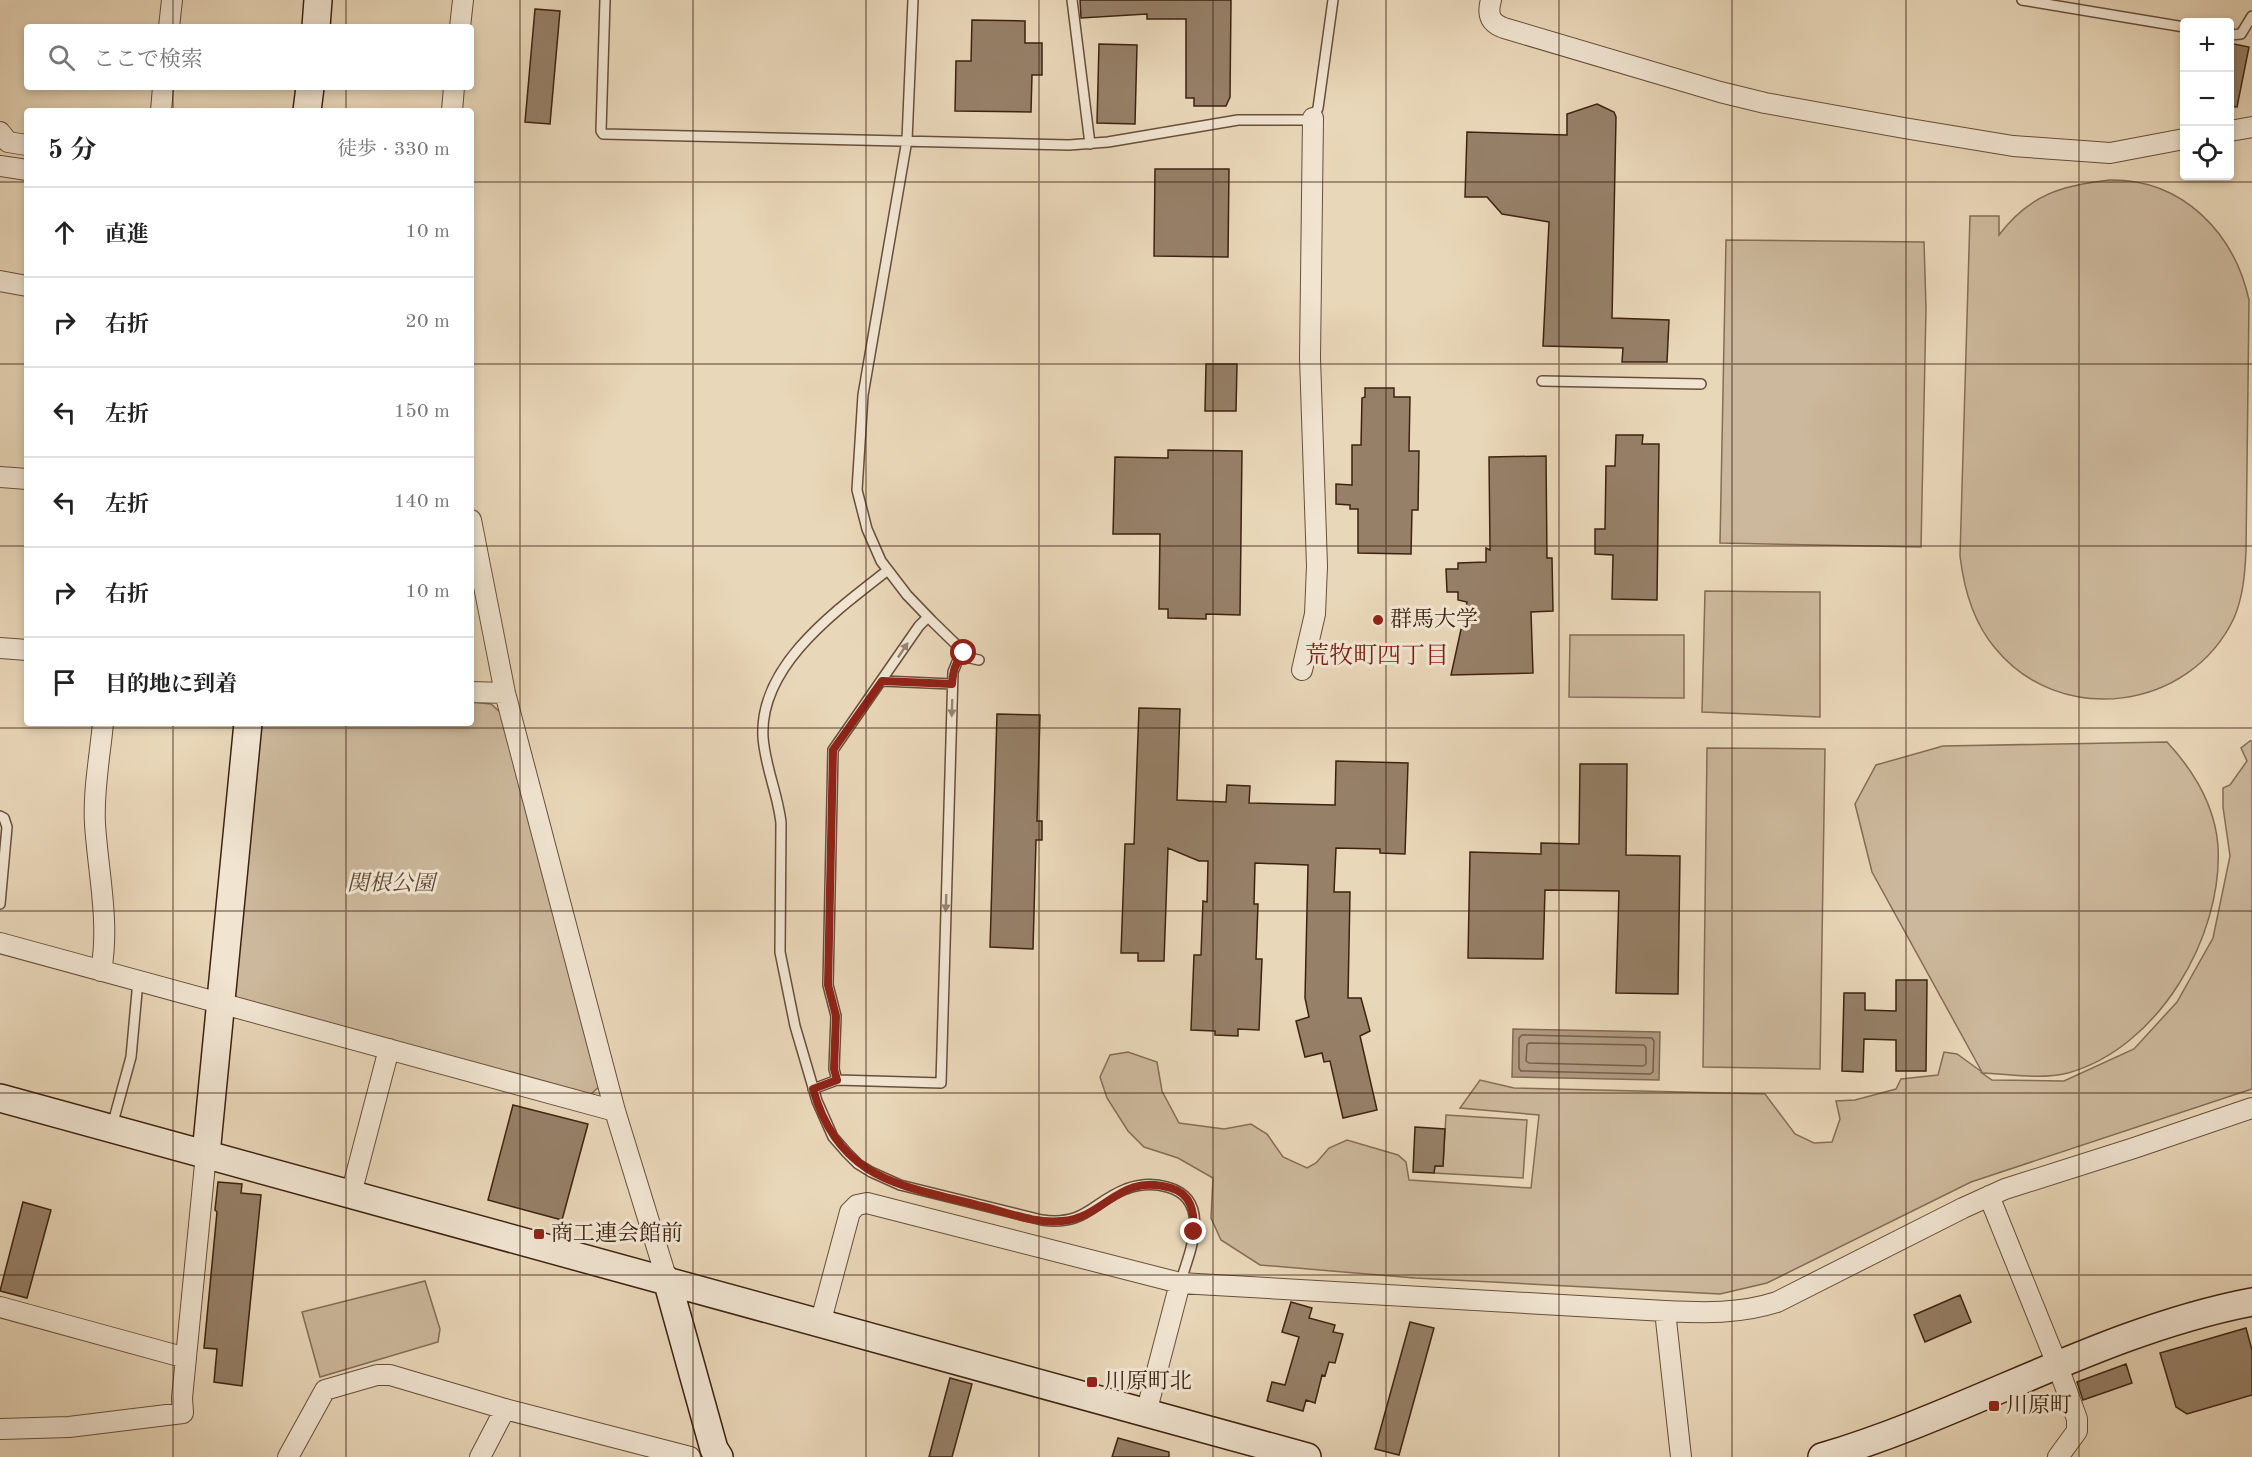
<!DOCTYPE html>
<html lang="ja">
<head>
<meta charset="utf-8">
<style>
	:root { --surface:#fff; --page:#f2f2f2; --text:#222; --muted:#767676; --line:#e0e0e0 }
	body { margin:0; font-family:"Old Standard TT","Noto Serif JP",serif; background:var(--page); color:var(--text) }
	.controls { position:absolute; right:18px; top:18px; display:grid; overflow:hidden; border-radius:6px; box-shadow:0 3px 9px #0003 }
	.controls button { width:54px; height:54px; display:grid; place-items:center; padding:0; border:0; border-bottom:2px solid var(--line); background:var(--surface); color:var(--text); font:30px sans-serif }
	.stop { position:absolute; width:18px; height:18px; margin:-14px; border:4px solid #8f2418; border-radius:50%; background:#fff }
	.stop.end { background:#8f2418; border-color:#fff; box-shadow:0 2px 6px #0008 }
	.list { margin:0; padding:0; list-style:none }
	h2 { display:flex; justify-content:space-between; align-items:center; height:78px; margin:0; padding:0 24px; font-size:26px }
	h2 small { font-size:20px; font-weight:400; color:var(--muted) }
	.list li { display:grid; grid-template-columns:39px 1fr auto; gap:18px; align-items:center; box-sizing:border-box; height:90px; padding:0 24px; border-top:2px solid var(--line) }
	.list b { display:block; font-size:22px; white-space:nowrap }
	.list em { font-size:20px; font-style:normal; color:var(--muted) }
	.icon { flex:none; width:33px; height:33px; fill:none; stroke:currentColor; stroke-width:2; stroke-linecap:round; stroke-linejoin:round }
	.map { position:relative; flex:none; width:2252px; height:1457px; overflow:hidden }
	.search { position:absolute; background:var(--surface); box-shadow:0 3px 9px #0003; left:24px; top:24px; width:450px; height:66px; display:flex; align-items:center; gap:15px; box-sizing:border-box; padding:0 21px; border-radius:6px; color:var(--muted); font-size:22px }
	.panel { position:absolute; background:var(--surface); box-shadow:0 3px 9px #0003; left:24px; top:108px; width:450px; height:618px; border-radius:6px }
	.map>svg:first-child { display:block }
	.green { fill:#ccb89c; stroke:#846d56; stroke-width:1.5 }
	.water { fill:#af9980; stroke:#816953; stroke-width:1.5 }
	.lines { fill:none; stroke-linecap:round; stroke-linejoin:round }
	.shore { stroke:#765e48; stroke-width:1.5 }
	.building { fill:#968068; stroke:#3d2210; stroke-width:1.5 }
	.lane-casing { stroke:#684f3a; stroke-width:12 }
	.street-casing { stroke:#684f3a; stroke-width:22 }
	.secondary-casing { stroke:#3d2210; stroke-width:30 }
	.lane { stroke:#f1e5d2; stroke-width:9 }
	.street { stroke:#f1e5d2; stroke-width:20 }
	.secondary { stroke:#f1e5d2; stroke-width:27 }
	.oneway { fill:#978471 }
	.route { stroke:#8f2418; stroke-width:8 }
	.grid { fill:none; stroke:#3d2210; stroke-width:1.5; stroke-opacity:0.55 }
	.poi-dot { fill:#8f2418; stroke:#f1e5d2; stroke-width:2 }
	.labels { text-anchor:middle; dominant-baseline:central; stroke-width:6; stroke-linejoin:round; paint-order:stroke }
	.poi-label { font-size:22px; fill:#3d2210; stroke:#f1e5d2; text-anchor:start }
	.park-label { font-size:22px; font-style:italic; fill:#614833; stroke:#f1e5d2 }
	.neighbourhood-label { font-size:24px; fill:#7a1f14; stroke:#f1e5d2 }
</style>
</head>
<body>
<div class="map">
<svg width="2252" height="1457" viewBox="0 0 2252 1457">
	<rect width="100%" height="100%" fill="#e9d7b9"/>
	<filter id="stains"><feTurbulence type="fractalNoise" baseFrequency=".00333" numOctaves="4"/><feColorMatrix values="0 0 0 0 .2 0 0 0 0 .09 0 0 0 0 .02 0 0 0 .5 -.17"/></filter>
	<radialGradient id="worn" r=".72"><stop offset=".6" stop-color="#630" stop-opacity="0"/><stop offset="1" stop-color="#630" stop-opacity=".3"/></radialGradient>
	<!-- green -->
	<path class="green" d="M 2110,180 C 2182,179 2234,232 2249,300 L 2246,551 C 2245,574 2243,597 2234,618 C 2190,711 2060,728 1995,648 C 1973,622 1964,590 1960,556 L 1970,216 L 1999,216 L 1999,235 C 2029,195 2062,185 2110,180 Z
		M 1726,240 L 1924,242 L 1926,308 L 1921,547 L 1720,543 Z
		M 1705,591 L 1820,592 L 1820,717 L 1702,712 Z
		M 1570,635 L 1684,635 L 1684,698 L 1569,697 Z
		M 471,702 L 491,704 L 501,713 L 600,1086 L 590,1095 L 236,1000 L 229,992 L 255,723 L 471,723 Z
		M 2250,741 L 2252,741 L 2252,1089 L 1971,1182 L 1767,1283 L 1720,1294 L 1415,1278 L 1260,1265 L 1221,1240 L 1211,1218 L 1213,1178 L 1178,1158 L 1144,1147 L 1128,1131 L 1107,1098 L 1100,1077 L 1110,1055 L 1128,1052 L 1157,1062 L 1162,1091 L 1179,1123 L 1224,1129 L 1251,1124 L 1267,1134 L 1283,1157 L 1307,1168 L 1316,1163 L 1329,1148 L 1347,1140 L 1398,1155 L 1406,1162 L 1409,1180 L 1531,1188 L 1539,1115 L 1460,1108 L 1480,1080 L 1514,1088 L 1765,1094 L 1795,1134 L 1814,1143 L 1832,1142 L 1840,1119 L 1836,1101 L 1855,1100 L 1896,1089 L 1901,1079 L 1938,1075 L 1944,1052 L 1957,1054 L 1982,1072 L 1872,872 L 1855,804 L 1876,765 L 1943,746 L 2167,742 C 2193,770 2215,806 2218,846 C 2223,937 2158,1048 2068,1073 C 2039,1080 2010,1074 1982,1073 L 1992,1080 L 2064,1081 L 2134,1049 L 2177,1002 L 2213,938 L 2230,856 L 2223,807 L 2223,788 L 2230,785 L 2247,761 L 2241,748 Z
		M 1707,748 L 1825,749 L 1820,1069 L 1703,1067 Z
		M 1446,1115 L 1527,1120 L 1523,1178 L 1434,1173 L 1435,1166 L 1443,1166 Z
		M 425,1281 L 440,1329 L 438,1342 L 320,1377 L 302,1312 Z"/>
	<!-- water -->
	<path class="water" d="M 1513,1029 L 1660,1032 L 1659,1080 L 1512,1077 Z"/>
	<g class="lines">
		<!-- shore -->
		<path class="shore" d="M 1522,1035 L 1652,1038 L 1654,1041 L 1653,1072 L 1650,1074 L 1521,1071 L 1519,1068 L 1519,1038 Z
			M 1529,1043 L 1644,1045 L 1646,1048 L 1646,1064 L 1643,1066 L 1529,1063 L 1526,1061 L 1527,1045 Z"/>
	</g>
	<!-- building -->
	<path class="building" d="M 1080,0 L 1231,0 L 1230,97 L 1226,106 L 1194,106 L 1194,98 L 1186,98 L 1186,19 L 1147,19 L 1147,14 L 1081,18 Z
		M 535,9 L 560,11 L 550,124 L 525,122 Z
		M 972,20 L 1025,21 L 1025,43 L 1042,43 L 1042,75 L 1032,75 L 1031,112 L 955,111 L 956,61 L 971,61 Z
		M 2229,43 L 2249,47 L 2237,107 L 2229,106 Z
		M 1099,44 L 1137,45 L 1135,124 L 1097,123 Z
		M 1597,104 L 1614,112 L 1616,117 L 1612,318 L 1669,320 L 1667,362 L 1622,362 L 1623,348 L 1543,346 L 1549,222 L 1502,214 L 1487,197 L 1465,197 L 1467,132 L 1567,135 L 1567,114 Z
		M 1155,169 L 1229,169 L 1228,257 L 1154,256 Z
		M 1206,364 L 1237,364 L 1236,411 L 1205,411 Z
		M 1365,388 L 1394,388 L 1394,397 L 1410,397 L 1409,451 L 1419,451 L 1418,510 L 1412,510 L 1411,554 L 1358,553 L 1358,509 L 1350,509 L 1350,505 L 1336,504 L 1336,484 L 1352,485 L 1352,445 L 1361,445 L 1362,398 L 1365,397 Z
		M 1616,435 L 1643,435 L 1642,444 L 1659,444 L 1657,600 L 1612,599 L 1613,555 L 1595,554 L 1595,529 L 1605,529 L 1606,466 L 1615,466 Z
		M 1168,450 L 1242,451 L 1240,615 L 1206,614 L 1206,619 L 1168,618 L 1168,609 L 1159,609 L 1160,534 L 1113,534 L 1115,457 L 1168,458 Z
		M 1546,456 L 1547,558 L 1552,558 L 1553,611 L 1531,612 L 1533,673 L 1451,675 L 1467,602 L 1458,600 L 1458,592 L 1447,592 L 1446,569 L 1458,569 L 1458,563 L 1486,562 L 1486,548 L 1490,550 L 1489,457 Z
		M 1139,708 L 1180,709 L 1177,800 L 1226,802 L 1227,785 L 1250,786 L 1249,803 L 1335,805 L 1336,761 L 1408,763 L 1405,854 L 1380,853 L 1380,849 L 1336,848 L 1334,892 L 1350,892 L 1348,998 L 1361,998 L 1370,1031 L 1360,1036 L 1377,1110 L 1343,1118 L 1330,1061 L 1324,1062 L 1322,1053 L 1305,1057 L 1296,1021 L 1309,1017 L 1305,998 L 1308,865 L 1255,863 L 1254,904 L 1258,904 L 1256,959 L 1262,959 L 1259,1030 L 1238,1029 L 1238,1036 L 1215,1035 L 1215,1031 L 1191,1030 L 1194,955 L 1201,955 L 1203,901 L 1207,902 L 1208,861 L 1199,861 L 1168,848 L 1164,961 L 1138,961 L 1138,953 L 1121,953 L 1125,844 L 1134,844 Z
		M 997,714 L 1040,715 L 1037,821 L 1042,821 L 1042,840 L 1036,840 L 1033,949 L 990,947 Z
		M 1580,764 L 1627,764 L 1626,855 L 1680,856 L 1678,994 L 1616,993 L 1619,891 L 1545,890 L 1543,959 L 1468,958 L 1470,852 L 1541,854 L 1541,843 L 1579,844 Z
		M 1896,980 L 1927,980 L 1926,1071 L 1896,1071 L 1896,1040 L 1864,1039 L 1863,1072 L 1842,1071 L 1844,993 L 1865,993 L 1865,1010 L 1896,1011 Z
		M 513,1105 L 588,1124 L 562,1220 L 488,1200 Z
		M 1415,1127 L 1445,1129 L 1443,1166 L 1435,1166 L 1434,1173 L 1413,1172 Z
		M 218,1182 L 242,1184 L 241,1193 L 261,1195 L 242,1386 L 214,1382 L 217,1349 L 204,1348 L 217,1212 L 215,1210 Z
		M 23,1202 L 51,1210 L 27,1298 L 0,1291 Z
		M 1960,1295 L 1971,1322 L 1925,1342 L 1914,1315 Z
		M 1291,1302 L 1312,1308 L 1309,1318 L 1335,1325 L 1333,1332 L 1343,1334 L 1335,1363 L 1329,1362 L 1325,1376 L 1322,1375 L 1315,1403 L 1306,1400 L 1303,1411 L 1267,1401 L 1272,1382 L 1285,1385 L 1299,1337 L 1282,1332 Z
		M 1410,1322 L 1434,1328 L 1399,1455 L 1375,1449 Z
		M 2246,1328 L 2252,1350 L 2252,1395 L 2187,1414 L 2176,1407 L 2160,1353 Z
		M 2126,1364 L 2132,1383 L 2083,1400 L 2077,1382 Z
		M 950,1378 L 972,1384 L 952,1457 L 929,1457 Z
		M 1118,1438 L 1169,1452 L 1169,1457 L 1112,1457 Z"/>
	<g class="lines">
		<defs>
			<path id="lane" d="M 605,0 L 601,131 L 603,134 L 1069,145 L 1108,142 L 1238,120 L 1308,120 L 1313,118 L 1318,108 L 1333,0
				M 913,0 L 907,140 L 863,395 L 857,490 L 867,529 L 881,561 L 907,595 L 932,621 L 970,658 L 979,660
				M 1072,0 L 1090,144
				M 2022,0 L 2184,27
				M 2230,35 L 2241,34 L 2252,16
				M 1542,381 L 1701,384
				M 888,570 C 837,610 759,665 763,737 C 765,767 778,794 781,823 L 780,952 L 795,1026 L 817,1101 L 833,1137 L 847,1153 L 858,1164 L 871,1172 L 900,1185 L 1042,1220 C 1086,1226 1092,1202 1126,1189 C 1140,1184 1153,1183 1167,1187 C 1213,1199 1190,1252 1180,1283
				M 883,681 L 952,684
				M 0,816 L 4,818 L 7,827 L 0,904
				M 837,1080 L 834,1069 L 836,1016 L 828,985 L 833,750 L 919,626 L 928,617
				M 813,1089 L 837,1080 L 941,1083 L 953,672 L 957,662 L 964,653
				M 112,1126 L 131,1057 L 138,981"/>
			<path id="street" d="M 1491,0 C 1487,14 1490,23 1504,28 L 1720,92 L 1765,103 L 1904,128 L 2013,146 L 2110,153 L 2184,139
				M 169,27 L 172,0
				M 460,27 L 463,0
				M 161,111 L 163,87
				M 452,111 L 454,87
				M 2230,131 L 2252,127
				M 0,132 L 8,142 L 27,145
				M 0,166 L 27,170
				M 0,281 L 27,286
				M 0,477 L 27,479
				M 471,520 L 505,693 L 615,1111 L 667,1280
				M 0,648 L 27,650
				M 1302,670 L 1315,614 L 1317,566 L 1310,358 L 1313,118
				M 471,692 L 505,693
				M 0,943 L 615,1111
				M 101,971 C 110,923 98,872 95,824 C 93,791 100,756 103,723
				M 351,1194 L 389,1049
				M 1989,1196 L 2057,1364 L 2077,1419 L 2077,1431 L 2058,1457
				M 0,1307 L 186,1358
				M 1665,1311 L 1681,1457
				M 820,1324 L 850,1212 L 857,1205 L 867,1203 L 1180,1283 L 1665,1311 C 1704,1313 1740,1314 1777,1302 L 1963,1208 L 2005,1189 L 2134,1148 L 2252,1108
				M 1146,1413 L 1180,1283
				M 0,1429 L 69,1427 L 183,1413 L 182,1398 L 206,1154
				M 288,1457 L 325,1390 L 377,1375 L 390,1375 L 505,1409 L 690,1457
				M 480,1457 L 505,1409"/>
			<path id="secondary" d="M 316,27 L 318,0
				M 307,111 L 310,87
				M 0,1098 L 1307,1457
				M 206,1154 L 248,723
				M 667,1280 L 714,1449 L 719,1457
				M 1822,1457 C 1968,1414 2101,1331 2252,1302"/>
		</defs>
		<!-- lane casing -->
		<use href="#lane" class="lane-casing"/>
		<!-- street casing -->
		<use href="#street" class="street-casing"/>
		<!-- secondary casing -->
		<use href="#secondary" class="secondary-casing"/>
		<!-- lane -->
		<use href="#lane" class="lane"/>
		<!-- street -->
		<use href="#street" class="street"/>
		<!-- secondary -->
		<use href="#secondary" class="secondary"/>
	</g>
	<!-- one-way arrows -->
	<defs><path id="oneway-solid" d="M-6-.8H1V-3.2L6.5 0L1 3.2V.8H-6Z" transform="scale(1.5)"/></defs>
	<g class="oneway">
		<use href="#oneway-solid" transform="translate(903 650) rotate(-56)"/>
		<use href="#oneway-solid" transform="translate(952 708) rotate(92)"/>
		<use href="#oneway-solid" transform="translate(946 903) rotate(92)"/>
	</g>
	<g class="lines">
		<!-- route -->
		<path class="route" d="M 964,653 C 955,663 953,671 952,684 L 882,681 L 833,750 L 828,985 L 836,1016 L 834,1069 L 837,1080 L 813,1089 C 839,1181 901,1185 981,1206 C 1007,1212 1035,1224 1062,1221 C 1105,1218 1119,1172 1171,1188 C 1192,1194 1194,1212 1194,1232"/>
	</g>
	<!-- grid -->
	<path class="grid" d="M 173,0 L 173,27M 346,0 L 346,27M 520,0 L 520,1457M 693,0 L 693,1457M 866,0 L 866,1457M 1039,0 L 1039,1457M 1213,0 L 1213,1457M 1386,0 L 1386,1457M 1559,0 L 1559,1457M 1732,0 L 1732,1457M 1906,0 L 1906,1457M 2079,0 L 2079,1457M 173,87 L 173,111M 346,87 L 346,111M 0,182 L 27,182M 471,182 L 2252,182M 0,364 L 27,364M 471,364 L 2252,364M 0,546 L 27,546M 471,546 L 2252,546M 173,723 L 173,1457M 346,723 L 346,1457M 0,728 L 2252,728M 0,911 L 2252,911M 0,1093 L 2252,1093M 0,1275 L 2252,1275"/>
	<!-- markers -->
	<g class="poi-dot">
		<circle cx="1378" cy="620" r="6"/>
		<rect x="533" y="1228" width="12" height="12" rx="3"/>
		<rect x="1086" y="1376" width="12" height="12" rx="3"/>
		<rect x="1988" y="1400" width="12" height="12" rx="3"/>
	</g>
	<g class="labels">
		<!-- poi labels -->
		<g class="poi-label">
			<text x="1390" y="620">群馬大学</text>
			<text x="551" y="1234">商工連会館前</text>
			<text x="1104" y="1382">川原町北</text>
			<text x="2006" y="1406">川原町</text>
		</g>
		<!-- park labels -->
		<g class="park-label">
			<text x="391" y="884">関根公園</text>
		</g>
		<!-- neighbourhood labels -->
		<g class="neighbourhood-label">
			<text x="1377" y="657">荒牧町四丁目</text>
		</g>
	</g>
	<rect width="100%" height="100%" filter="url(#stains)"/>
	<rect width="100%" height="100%" fill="url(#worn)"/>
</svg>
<div class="controls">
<button>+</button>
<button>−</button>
<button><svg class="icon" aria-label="locate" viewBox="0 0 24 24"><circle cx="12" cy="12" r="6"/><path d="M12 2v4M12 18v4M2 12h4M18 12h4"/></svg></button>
</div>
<div class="stop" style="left:964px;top:653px"></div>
<div class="stop end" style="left:1194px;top:1232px"></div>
<div class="search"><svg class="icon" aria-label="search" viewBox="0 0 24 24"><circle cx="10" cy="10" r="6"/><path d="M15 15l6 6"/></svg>ここで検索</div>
<section class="panel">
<h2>5 分<small>徒歩 · 330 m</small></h2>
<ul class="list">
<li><svg class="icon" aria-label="ahead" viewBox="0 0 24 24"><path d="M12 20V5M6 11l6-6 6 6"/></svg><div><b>直進</b></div><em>10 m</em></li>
<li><svg class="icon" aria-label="right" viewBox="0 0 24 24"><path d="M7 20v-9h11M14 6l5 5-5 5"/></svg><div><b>右折</b></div><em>20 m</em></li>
<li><svg class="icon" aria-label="left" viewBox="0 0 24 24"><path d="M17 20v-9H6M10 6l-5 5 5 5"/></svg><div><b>左折</b></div><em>150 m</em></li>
<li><svg class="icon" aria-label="left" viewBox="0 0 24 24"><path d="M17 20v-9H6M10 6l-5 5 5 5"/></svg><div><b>左折</b></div><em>140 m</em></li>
<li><svg class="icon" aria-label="right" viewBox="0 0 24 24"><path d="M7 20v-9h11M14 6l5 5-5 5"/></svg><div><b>右折</b></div><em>10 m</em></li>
<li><svg class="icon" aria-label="arrive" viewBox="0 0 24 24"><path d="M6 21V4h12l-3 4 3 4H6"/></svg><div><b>目的地に到着</b></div></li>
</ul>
</section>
</div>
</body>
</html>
